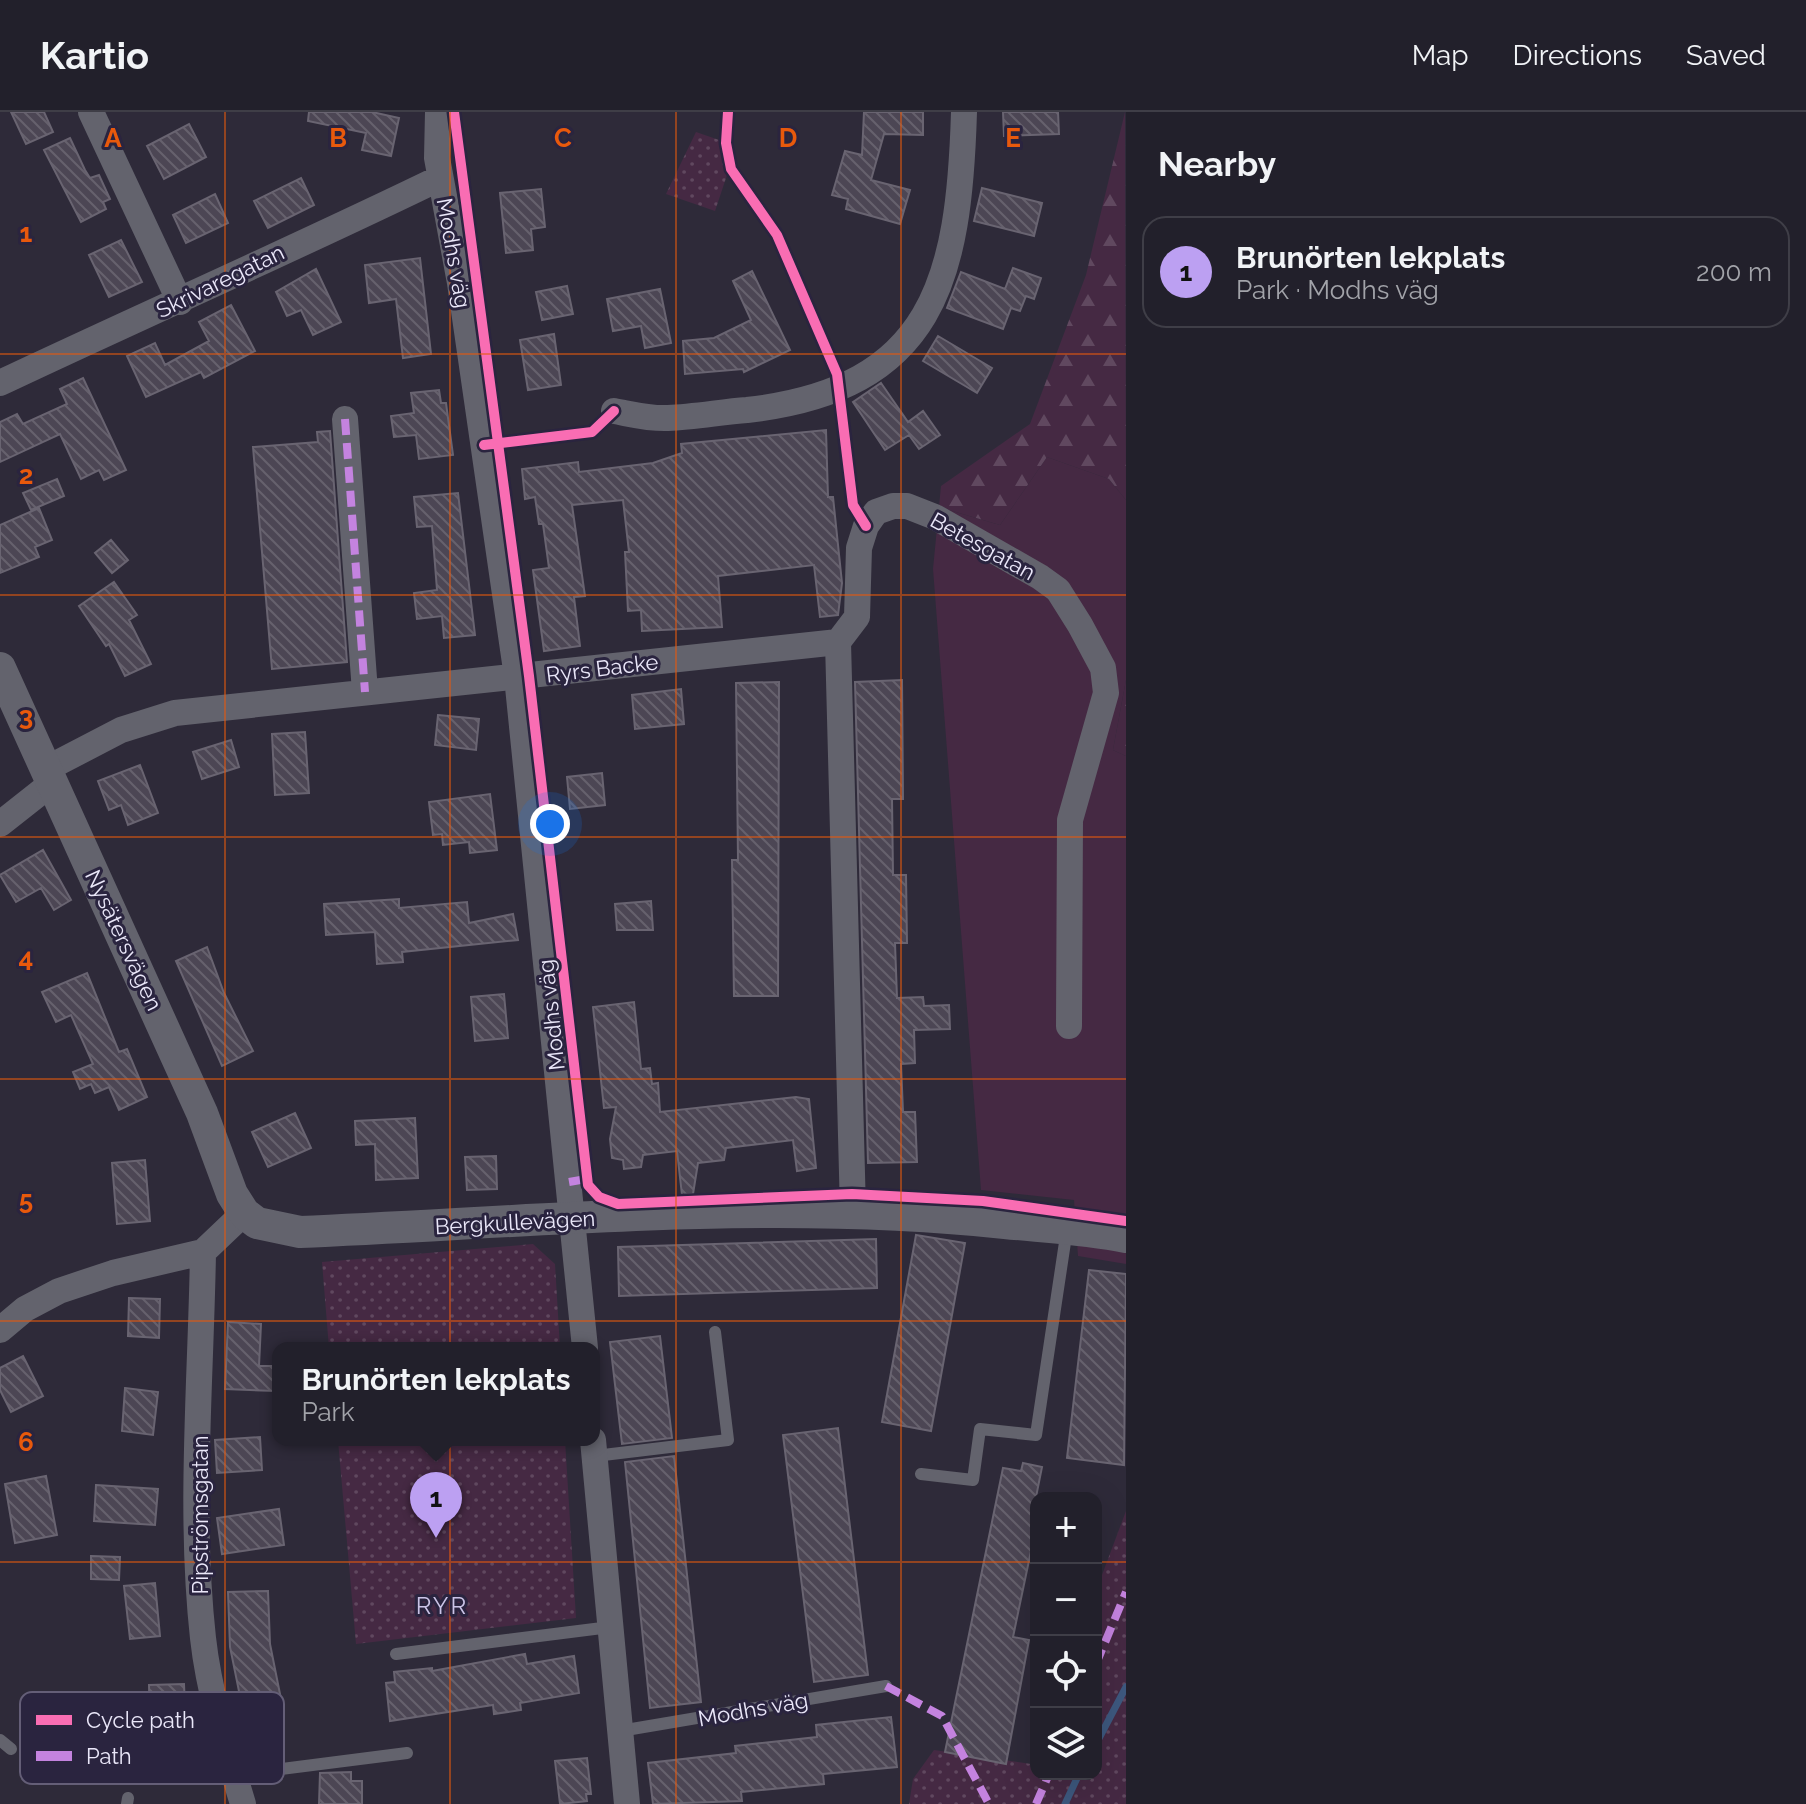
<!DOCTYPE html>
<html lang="en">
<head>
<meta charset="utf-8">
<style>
	:root { --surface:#22202b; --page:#2a2833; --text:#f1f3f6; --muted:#a2a3a9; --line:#3f3e47; --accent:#bca0f2 }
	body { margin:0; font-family:Raleway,sans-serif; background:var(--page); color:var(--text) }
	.controls { position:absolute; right:24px; bottom:24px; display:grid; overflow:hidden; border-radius:16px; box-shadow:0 8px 32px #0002 }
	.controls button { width:72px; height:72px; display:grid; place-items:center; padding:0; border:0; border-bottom:2px solid var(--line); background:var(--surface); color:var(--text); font:40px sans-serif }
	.you { position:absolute; left:550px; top:712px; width:28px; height:28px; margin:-20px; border:6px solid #fff; border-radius:50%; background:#1a73e8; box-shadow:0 0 0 12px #1a73e833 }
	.badge { display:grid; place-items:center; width:52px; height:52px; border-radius:50%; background:var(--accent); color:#111; font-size:26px; font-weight:700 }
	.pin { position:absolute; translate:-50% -66px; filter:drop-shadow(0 2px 4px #0008) }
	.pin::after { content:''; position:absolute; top:42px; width:28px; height:24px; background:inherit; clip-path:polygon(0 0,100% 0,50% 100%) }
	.popup { position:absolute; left:272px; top:1230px; width:328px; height:104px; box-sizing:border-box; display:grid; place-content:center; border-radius:16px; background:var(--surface); filter:drop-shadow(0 2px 6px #0005); font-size:26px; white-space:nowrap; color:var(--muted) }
	.popup b { font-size:30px; color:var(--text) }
	.popup::after { content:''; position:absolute; left:50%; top:100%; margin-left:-16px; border:16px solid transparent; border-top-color:var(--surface) }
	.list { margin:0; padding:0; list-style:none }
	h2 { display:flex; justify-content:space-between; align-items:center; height:104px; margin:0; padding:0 32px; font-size:34px }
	h2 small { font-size:26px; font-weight:400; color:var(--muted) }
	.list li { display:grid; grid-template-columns:52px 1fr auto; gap:24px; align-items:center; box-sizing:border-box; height:112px; margin:0 16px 16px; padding:0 16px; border:2px solid var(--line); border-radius:24px }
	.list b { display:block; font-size:30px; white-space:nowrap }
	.list p { margin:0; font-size:26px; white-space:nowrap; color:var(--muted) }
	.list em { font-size:26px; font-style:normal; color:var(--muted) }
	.icon { flex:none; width:44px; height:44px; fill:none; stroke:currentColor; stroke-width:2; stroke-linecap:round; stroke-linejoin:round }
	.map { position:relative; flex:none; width:1126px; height:1692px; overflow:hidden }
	header { display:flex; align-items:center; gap:48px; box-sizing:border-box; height:112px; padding:0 40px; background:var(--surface); border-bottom:2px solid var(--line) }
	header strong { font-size:38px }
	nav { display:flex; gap:44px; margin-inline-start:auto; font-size:28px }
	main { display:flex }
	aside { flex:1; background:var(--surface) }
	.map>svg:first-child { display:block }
	.grass { fill:#452943 }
	.forest { fill:url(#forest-firs) }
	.park { fill:url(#park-dots) }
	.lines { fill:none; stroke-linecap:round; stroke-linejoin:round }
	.stream { stroke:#3d587e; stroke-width:7 }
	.building { fill:url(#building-back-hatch); stroke:#696471; stroke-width:2 }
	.service { stroke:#63636d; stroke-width:12 }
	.minor { stroke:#63636d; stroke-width:26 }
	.tertiary { stroke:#63636d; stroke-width:32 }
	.quiet { stroke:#c483df; stroke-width:8; stroke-dasharray:16 8; stroke-linecap:butt }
	.cycleway-casing { stroke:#2a243f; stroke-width:15 }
	.cycleway { stroke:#f96db3; stroke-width:10 }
	.grid { fill:none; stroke:#e8590c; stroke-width:2; stroke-opacity:0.55 }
	.labels { text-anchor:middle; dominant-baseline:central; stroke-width:6; stroke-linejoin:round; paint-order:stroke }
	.street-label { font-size:22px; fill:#eae7f9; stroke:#2a243f }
	.neighbourhood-label { font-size:24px; letter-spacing:2px; fill:#cbc4e7; stroke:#2a243f }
	.key { fill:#2a243f; stroke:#645e77; stroke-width:2 }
	.key-label { font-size:22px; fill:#eae7f9 }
	.grid-label { font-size:26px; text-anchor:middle; font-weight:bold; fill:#e8590c; stroke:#2a243f; stroke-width:6; stroke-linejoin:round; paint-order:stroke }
</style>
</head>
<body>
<header>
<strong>Kartio</strong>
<nav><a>Map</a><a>Directions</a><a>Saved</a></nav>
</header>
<main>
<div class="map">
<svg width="1126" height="1692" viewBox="0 0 1126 1692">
	<defs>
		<pattern id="forest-firs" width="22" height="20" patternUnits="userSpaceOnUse" patternTransform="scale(2)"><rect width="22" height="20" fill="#452943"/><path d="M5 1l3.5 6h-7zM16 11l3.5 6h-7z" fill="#60485f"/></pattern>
		<pattern id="park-dots" width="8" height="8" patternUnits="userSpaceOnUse" patternTransform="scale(2)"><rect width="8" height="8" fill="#452943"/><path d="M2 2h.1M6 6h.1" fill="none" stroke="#60485f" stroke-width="1.8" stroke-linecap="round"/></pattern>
		<pattern id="building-back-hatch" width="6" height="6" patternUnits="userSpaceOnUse" patternTransform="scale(2)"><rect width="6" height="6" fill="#4c4654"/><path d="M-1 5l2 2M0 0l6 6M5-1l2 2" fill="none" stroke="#66616d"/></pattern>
	</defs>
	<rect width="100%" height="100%" fill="#2e2a39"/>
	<!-- grass -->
	<path class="grass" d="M 1047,345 L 1109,367 L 1126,388 L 1126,568 L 1113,638 L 1126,644 L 1126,1152 L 1078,1144 L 1074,1088 L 981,1078 L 933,457 L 939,395 L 1000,413 Z"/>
	<!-- forest -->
	<path class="forest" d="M 1125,0 L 1126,388 L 1109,367 L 1047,345 L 1000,413 L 939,395 L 941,374 L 1030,312 L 1086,163 Z
		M 1126,568 L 1126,644 L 1113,638 Z"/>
	<!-- park -->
	<path class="park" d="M 696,20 L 722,29 L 728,60 L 715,99 L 666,82 Z
		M 533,1132 L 555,1152 L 560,1236 L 329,1236 L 322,1150 Z
		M 338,1328 L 565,1328 L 576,1506 L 356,1532 Z
		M 1126,1399 L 1126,1692 L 909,1692 L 913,1667 L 934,1638 L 1031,1652 L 1036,1639 L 1036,1662 L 1096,1662 L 1096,1479 Z"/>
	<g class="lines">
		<!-- stream -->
		<path class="stream" d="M 1096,1632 L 1126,1575
			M 1065,1692 L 1079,1662"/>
	</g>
	<!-- building -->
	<path class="building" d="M 11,0 L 44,0 L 53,20 L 26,32 Z
		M 309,0 L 372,0 L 399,6 L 391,44 L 362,38 L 366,21 L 308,9 Z
		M 864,0 L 923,0 L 923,23 L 884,22 L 871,68 L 910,78 L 900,112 L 846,97 L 848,87 L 832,83 L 845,39 L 862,43 Z
		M 1003,0 L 1058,0 L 1059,22 L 1004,24 Z
		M 189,12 L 206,45 L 164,67 L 147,34 Z
		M 70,26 L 85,58 L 90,66 L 99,63 L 110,87 L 103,90 L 106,97 L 81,110 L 44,38 Z
		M 301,66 L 314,93 L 268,116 L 254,89 Z
		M 982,76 L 1042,91 L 1034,124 L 974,109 Z
		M 541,77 L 545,115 L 531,117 L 533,138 L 506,141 L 500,81 Z
		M 215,82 L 228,111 L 186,131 L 173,103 Z
		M 121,128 L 142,170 L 109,185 L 89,143 Z
		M 420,146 L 431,242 L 403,246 L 396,187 L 369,191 L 365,153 Z
		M 1013,156 L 1041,166 L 1034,187 L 1026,184 L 1020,199 L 1011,196 L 1003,217 L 947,196 L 961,160 L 1005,177 Z
		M 316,157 L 341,210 L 313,223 L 301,198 L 287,204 L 276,180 Z
		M 752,159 L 790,238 L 744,260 L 743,257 L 685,262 L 683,229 L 714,226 L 751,208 L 733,169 Z
		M 567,174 L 573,202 L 542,208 L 536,180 Z
		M 660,177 L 671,231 L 645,236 L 641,214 L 613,219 L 607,187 Z
		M 231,193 L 255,239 L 204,266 L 201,260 L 146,285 L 127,244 L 155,231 L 165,253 L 209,229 L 199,210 Z
		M 554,222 L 561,273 L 528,278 L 520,228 Z
		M 938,224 L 992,256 L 977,281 L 923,249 Z
		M 83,266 L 126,358 L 104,368 L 99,358 L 81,367 L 60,322 L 0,350 L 0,310 L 17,302 L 23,312 L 67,292 L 60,277 Z
		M 881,271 L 908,310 L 923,299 L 940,323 L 919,337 L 909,323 L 885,338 L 853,290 Z
		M 439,278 L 441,291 L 446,291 L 453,343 L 419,347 L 416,323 L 394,325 L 391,304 L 414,301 L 411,281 Z
		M 826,318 L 828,385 L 833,385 L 842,471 L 838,503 L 820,505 L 814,453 L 718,464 L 722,515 L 642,519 L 641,498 L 628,499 L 625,440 L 629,440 L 623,388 L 572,393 L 585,484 L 574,485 L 580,534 L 544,539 L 533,458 L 549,456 L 543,412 L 539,412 L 535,385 L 525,387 L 522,357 L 578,350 L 579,360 L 653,351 L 682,341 L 681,332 Z
		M 330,319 L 347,550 L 272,557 L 253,335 L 318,330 L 317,320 Z
		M 57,367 L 64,384 L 31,398 L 23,381 Z
		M 458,381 L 475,523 L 444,526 L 442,504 L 417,507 L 414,481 L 437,478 L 432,414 L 417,415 L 414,385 Z
		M 39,396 L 52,428 L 35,435 L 39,445 L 0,461 L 0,413 Z
		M 111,428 L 128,448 L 112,461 L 95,441 Z
		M 114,470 L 137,503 L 129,508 L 151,552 L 125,564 L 109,532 L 106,534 L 79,494 Z
		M 902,568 L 903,687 L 892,687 L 893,763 L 906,763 L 907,831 L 895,831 L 897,886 L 923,885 L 924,894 L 949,893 L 950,917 L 914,918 L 915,951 L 901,952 L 903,1000 L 915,1000 L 917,1050 L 868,1051 L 855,570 Z
		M 779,570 L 778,884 L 734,884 L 732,748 L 738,748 L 736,571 Z
		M 681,577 L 684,612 L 635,617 L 632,583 Z
		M 438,603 L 479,607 L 476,638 L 435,633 Z
		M 305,620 L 309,681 L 275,683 L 272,622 Z
		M 231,628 L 239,655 L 202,667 L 193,640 Z
		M 140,653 L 158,701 L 128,713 L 121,693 L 109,698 L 98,669 Z
		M 602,661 L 605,693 L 570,697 L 567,665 Z
		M 490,682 L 497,738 L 470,741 L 469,730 L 443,733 L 442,722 L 433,723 L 429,690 Z
		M 43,738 L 71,788 L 54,798 L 41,776 L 16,790 L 0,763 Z
		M 399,787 L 399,796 L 467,790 L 469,811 L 513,802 L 518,828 L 402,840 L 403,850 L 377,852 L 375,820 L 326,823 L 324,792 Z
		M 651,789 L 653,818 L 617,818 L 615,792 Z
		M 207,835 L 224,881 L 253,939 L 222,954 L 176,849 Z
		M 87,861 L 119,940 L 127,937 L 147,985 L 119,998 L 109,975 L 95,981 L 91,972 L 80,977 L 73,960 L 93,952 L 71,903 L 56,910 L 42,880 Z
		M 504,882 L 508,926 L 475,929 L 471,885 Z
		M 634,890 L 641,957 L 650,956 L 652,972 L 658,971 L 660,1000 L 796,985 L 809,987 L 816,1056 L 797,1059 L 793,1028 L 726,1036 L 724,1048 L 698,1051 L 693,1082 L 682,1083 L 677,1039 L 643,1043 L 641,1055 L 624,1057 L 623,1048 L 612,1046 L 610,1027 L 616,995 L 604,996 L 593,895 Z
		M 295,1001 L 311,1036 L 268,1055 L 252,1020 Z
		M 415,1006 L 418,1066 L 376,1068 L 375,1032 L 356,1033 L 355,1009 Z
		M 496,1044 L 497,1077 L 467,1078 L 465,1045 Z
		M 145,1048 L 150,1109 L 117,1112 L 112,1051 Z
		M 916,1123 L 965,1131 L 931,1319 L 882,1310 Z
		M 876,1127 L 877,1176 L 619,1184 L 618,1135 Z
		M 1089,1158 L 1126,1162 L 1124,1353 L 1067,1346 Z
		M 129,1186 L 160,1187 L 159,1226 L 128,1224 Z
		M 228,1210 L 261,1212 L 259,1254 L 276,1254 L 275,1279 L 225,1277 Z
		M 660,1224 L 672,1326 L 622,1332 L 610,1230 Z
		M 23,1244 L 43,1284 L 11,1300 L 0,1278 L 0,1256 Z
		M 125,1276 L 158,1280 L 153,1323 L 122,1319 Z
		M 838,1316 L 868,1563 L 814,1570 L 783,1323 Z
		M 260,1325 L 262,1358 L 217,1361 L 215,1328 Z
		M 674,1344 L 701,1590 L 650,1596 L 625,1350 Z
		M 1023,1351 L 1042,1355 L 1036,1385 L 1036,1440 L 1031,1439 L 1013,1525 L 1029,1528 L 1006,1652 L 945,1640 L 1003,1356 L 1021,1359 Z
		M 46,1364 L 57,1423 L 15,1431 L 5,1372 Z
		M 96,1373 L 158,1377 L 155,1413 L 94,1409 Z
		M 279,1397 L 284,1433 L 222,1442 L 217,1406 Z
		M 91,1444 L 120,1445 L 119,1468 L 91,1467 Z
		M 155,1471 L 160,1524 L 130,1527 L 124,1474 Z
		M 268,1479 L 270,1532 L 281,1587 L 242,1594 L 230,1535 L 228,1480 Z
		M 525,1542 L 527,1552 L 574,1544 L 579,1581 L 520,1591 L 521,1598 L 494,1602 L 493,1593 L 390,1609 L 386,1571 L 395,1570 L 394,1560 L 432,1556 L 432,1559 Z
		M 184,1572 L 187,1639 L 142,1641 L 142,1620 L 150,1620 L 149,1573 Z
		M 65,1595 L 67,1648 L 41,1649 L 39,1596 Z
		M 891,1605 L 897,1655 L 823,1662 L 824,1672 L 741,1680 L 742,1689 L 653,1692 L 648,1651 L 736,1641 L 735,1634 L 817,1625 L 816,1613 Z
		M 587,1646 L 591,1682 L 586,1682 L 587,1689 L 560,1692 L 555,1649 Z
		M 351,1660 L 351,1669 L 362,1669 L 362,1692 L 319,1692 L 320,1661 Z"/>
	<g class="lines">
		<!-- service -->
		<path class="service" d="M 595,1344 L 728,1328 L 715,1220
			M 921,1362 L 973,1368 L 980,1317 L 1036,1323 L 1067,1117
			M 396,1542 L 610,1515
			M 620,1619 L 886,1574
			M 0,1628 L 11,1637
			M 234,1663 L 407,1641
			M 127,1692 L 128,1686"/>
		<!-- minor -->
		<path class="minor" d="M 91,0 L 180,190
			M 438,0 L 437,46 L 460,171 L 517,565 L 585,1236
			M 0,271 C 146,202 294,137 440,66
			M 614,299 C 631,302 650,307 668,306 C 694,305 721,300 747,298 C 935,277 959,166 964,0
			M 345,307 L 365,580
			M 46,657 L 121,618 L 175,601 L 838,530
			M 0,712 L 52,671
			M 853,1099 L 838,530 L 857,505 L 859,436 L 866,414 L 876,400 L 893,394 L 907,394 L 935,405 L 1040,465 L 1058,478 L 1080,513 L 1103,556 L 1106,581 L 1070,708 L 1069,914
			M 203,1140 C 201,1268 189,1399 203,1526 C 209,1581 227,1639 243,1692
			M 0,1218 L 25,1197 L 59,1179 L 113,1161 L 203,1140 L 244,1101
			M 593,1328 L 627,1692"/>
		<!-- tertiary -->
		<path class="tertiary" d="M 0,556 L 202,1001 L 232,1082 L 244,1101 L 257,1111 L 300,1120 C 535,1110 771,1086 1005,1111 C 1045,1115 1086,1117 1126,1125"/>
		<!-- quiet -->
		<path class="quiet" d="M 345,307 L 365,580
			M 569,1070 L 586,1067
			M 1096,1552 L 1126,1480
			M 886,1574 L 942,1604 L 989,1692
			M 1036,1692 L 1049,1662"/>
		<defs>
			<path id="cycleway" d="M 454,0 L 529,564 L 588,1073 L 599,1085 L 618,1092 L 852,1082 L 983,1089 L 1126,1109
				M 728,0 L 726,31 L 731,57 L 777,123 L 837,262 L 853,393 L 866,414
				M 484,333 L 592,320 L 614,299"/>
		</defs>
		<!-- cycleway casing -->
		<use href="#cycleway" class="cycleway-casing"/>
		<!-- cycleway -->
		<use href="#cycleway" class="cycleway"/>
	</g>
	<!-- grid -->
	<path class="grid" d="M 225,0 L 225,1692M 450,0 L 450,1692M 676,0 L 676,1692M 901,0 L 901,1692M 0,242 L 1126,242M 0,483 L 1126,483M 0,725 L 1126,725M 0,967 L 1126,967M 0,1209 L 1126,1209M 0,1450 L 1036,1450M 1096,1450 L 1126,1450"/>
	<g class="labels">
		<!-- street labels -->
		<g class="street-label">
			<text transform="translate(454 141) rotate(80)">Modhs väg</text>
			<text transform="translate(220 169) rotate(-26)">Skrivaregatan</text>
			<text transform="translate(983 434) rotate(29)">Betesgatan</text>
			<text transform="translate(602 556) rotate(-7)">Ryrs Backe</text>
			<text transform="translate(124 828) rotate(65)">Nysätersvägen</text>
			<text transform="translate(551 903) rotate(-96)">Modhs väg</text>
			<text transform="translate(515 1110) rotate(-3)">Bergkullevägen</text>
			<text transform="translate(200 1403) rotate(-90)">Pipströmsgatan</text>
			<text transform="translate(753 1597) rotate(-10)">Modhs väg</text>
		</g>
		<!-- neighbourhood labels -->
		<g class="neighbourhood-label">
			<text x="442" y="1493">RYR</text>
		</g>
	</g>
	<!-- legend -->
	<rect x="20" y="1580" width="264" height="92" rx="12" class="key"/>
	<rect x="36" y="1603" width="36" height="10" fill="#f96db3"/>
	<rect x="36" y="1639" width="36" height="10" fill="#c483df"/>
	<g class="key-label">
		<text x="86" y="1616">Cycle path</text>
		<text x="86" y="1652">Path</text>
	</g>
	<g class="grid-label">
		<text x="113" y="35">A</text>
		<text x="338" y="35">B</text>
		<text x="563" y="35">C</text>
		<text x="788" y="35">D</text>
		<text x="1013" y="35">E</text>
		<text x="26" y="130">1</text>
		<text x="26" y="372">2</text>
		<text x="26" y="613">3</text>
		<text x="26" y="855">4</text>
		<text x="26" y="1097">5</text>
		<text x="26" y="1339">6</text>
	</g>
</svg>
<div class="controls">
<button>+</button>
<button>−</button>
<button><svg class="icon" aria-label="locate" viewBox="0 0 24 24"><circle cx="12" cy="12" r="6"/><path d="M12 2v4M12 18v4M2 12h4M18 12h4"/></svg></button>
<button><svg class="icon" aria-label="layers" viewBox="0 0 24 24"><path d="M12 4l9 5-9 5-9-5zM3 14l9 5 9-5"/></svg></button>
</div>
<div class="you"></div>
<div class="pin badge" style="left:436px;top:1426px">1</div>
<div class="popup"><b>Brunörten lekplats</b>Park</div>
</div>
<aside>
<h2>Nearby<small></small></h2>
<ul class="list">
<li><span class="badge">1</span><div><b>Brunörten lekplats</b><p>Park · Modhs väg</p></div><em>200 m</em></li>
</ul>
</aside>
</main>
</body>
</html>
